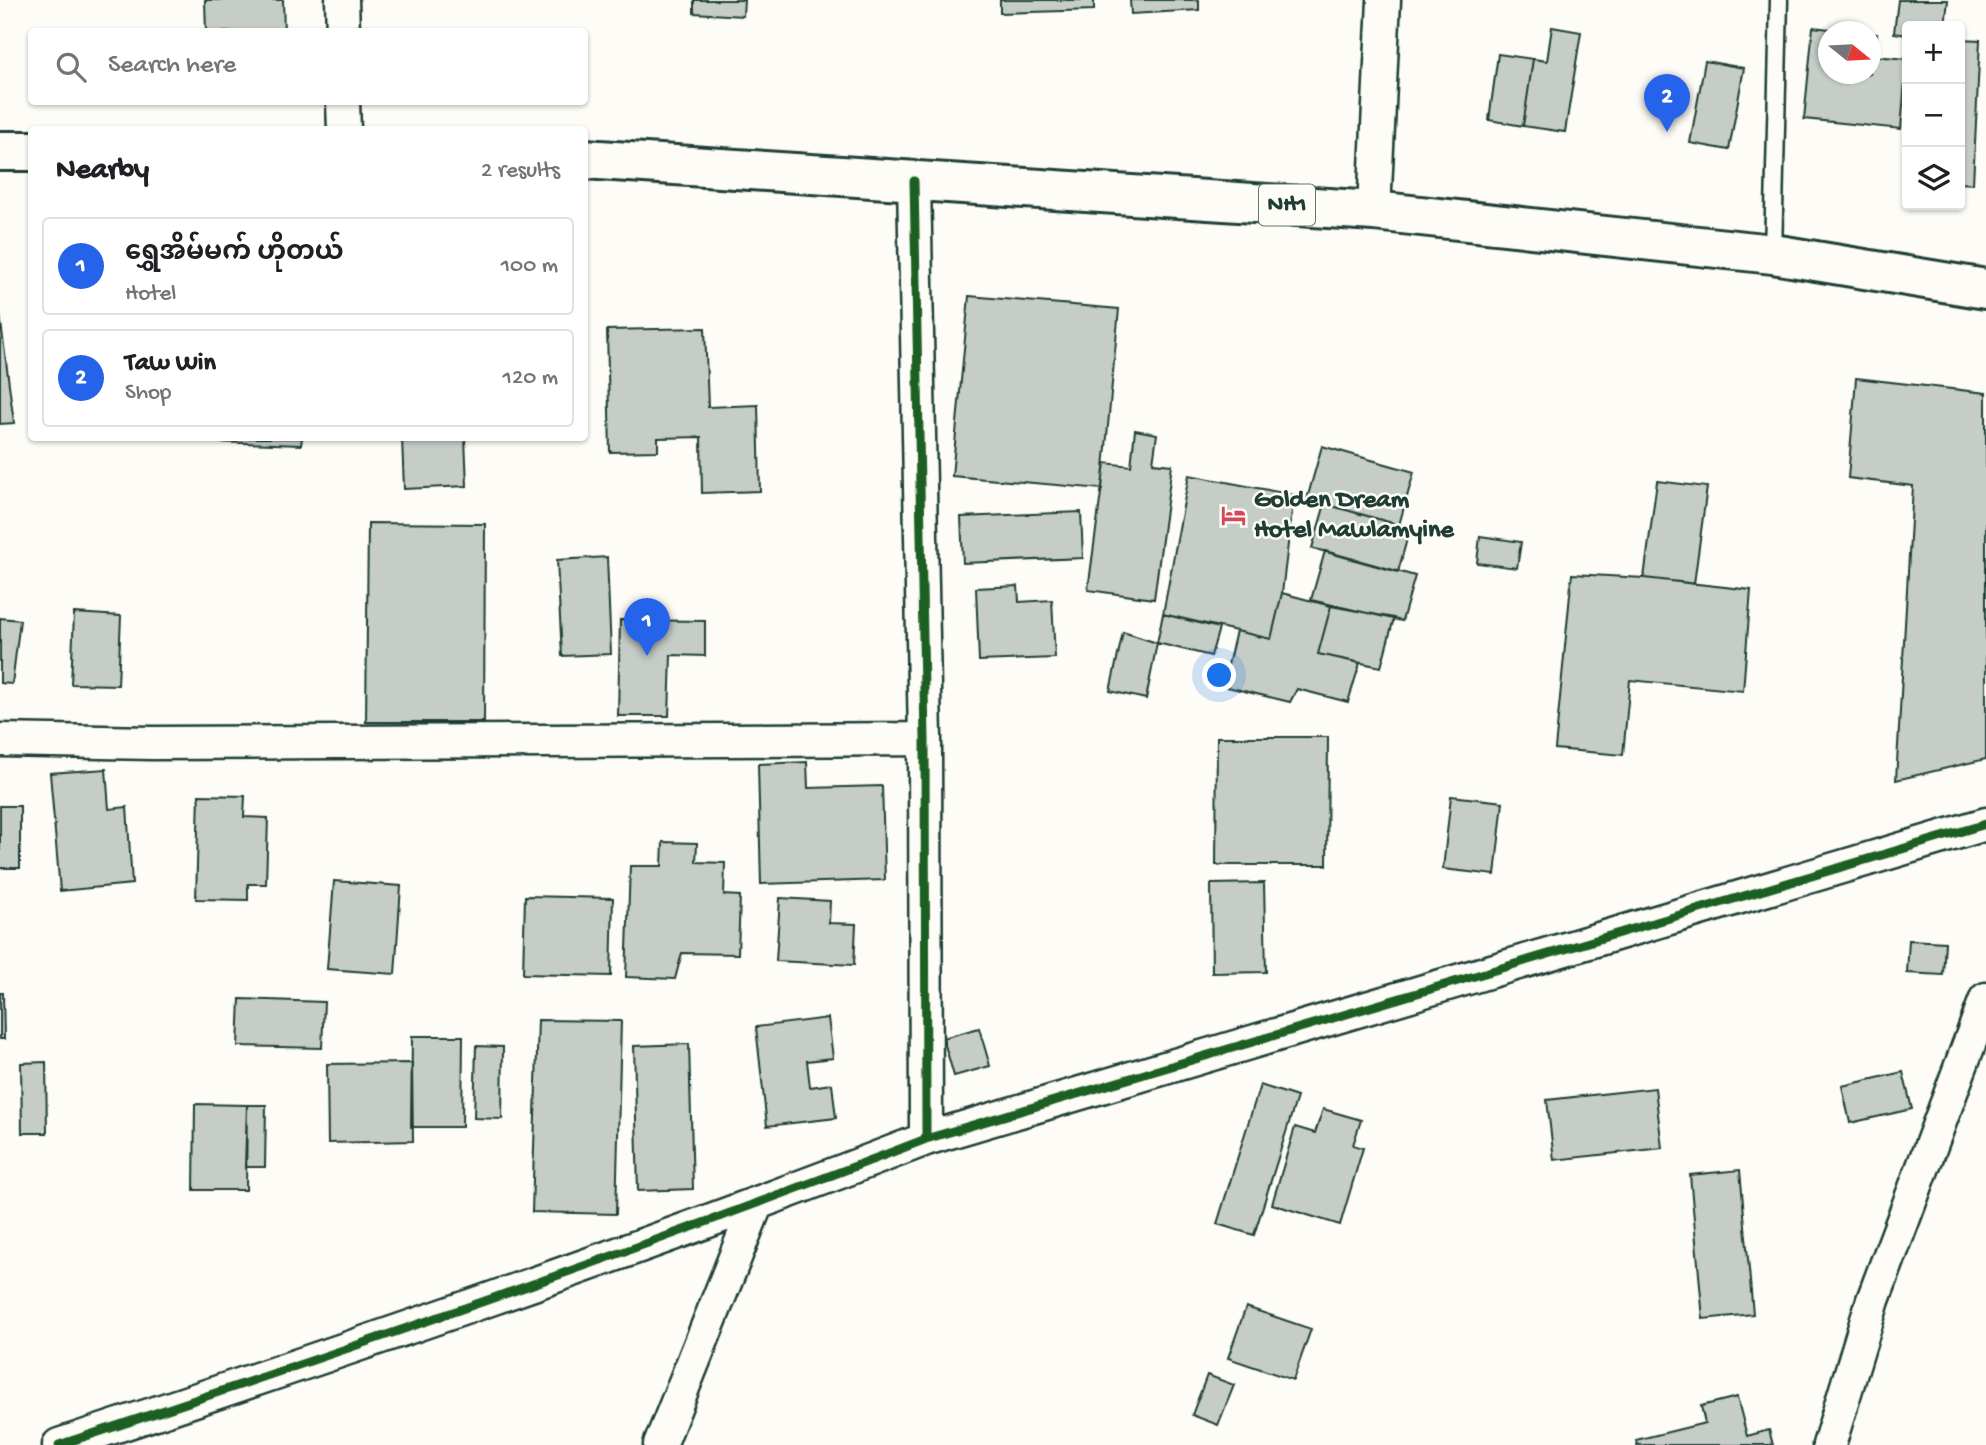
<!DOCTYPE html>
<html lang="en">
<head>
<meta charset="utf-8">
<style>
	:root { --surface:#fff; --page:#f2f2f2; --text:#202124; --muted:#757577; --line:#e0e0e0; --accent:#2563eb }
	body { margin:0; font-family:"Gochi Hand","Noto Sans Myanmar",sans-serif; background:var(--page); color:var(--text) }
	.controls { position:absolute; right:21px; top:21px; display:grid; overflow:hidden; border-radius:7px; box-shadow:0 2px 5px #0004 }
	.controls button { width:63px; height:63px; display:grid; place-items:center; padding:0; border:0; border-bottom:2px solid var(--line); background:var(--surface); color:var(--text); font:35px sans-serif }
	.compass { position:absolute; left:1818px; top:21px; width:63px; height:63px; border-radius:50%; background:var(--surface); box-shadow:0 2px 5px #0004; rotate:108deg }
	.you { position:absolute; left:1220px; top:676px; width:24px; height:24px; margin:-18px; border:5px solid #fff; border-radius:50%; background:#1a73e8; box-shadow:0 0 0 10px #1a73e833 }
	.badge { display:grid; place-items:center; width:46px; height:46px; border-radius:50%; background:var(--accent); color:#fff; font-size:23px; font-weight:700 }
	.pin { position:absolute; translate:-50% -58px; filter:drop-shadow(0 2px 4px #0008) }
	.pin::after { content:''; position:absolute; top:37px; width:24px; height:21px; background:inherit; clip-path:polygon(0 0,100% 0,50% 100%) }
	.list { margin:0; padding:0; list-style:none }
	h2 { display:flex; justify-content:space-between; align-items:center; height:91px; margin:0; padding:0 28px; font-size:30px }
	h2 small { font-size:23px; font-weight:400; color:var(--muted) }
	.list li { display:grid; grid-template-columns:46px 1fr auto; gap:21px; align-items:center; box-sizing:border-box; height:98px; margin:0 14px 14px; padding:0 14px; border:2px solid var(--line); border-radius:7px }
	.list b { display:block; font-size:26px; white-space:nowrap }
	.list p { margin:0; font-size:23px; white-space:nowrap; color:var(--muted) }
	.list em { font-size:23px; font-style:normal; color:var(--muted) }
	.icon { flex:none; width:38px; height:38px; fill:none; stroke:currentColor; stroke-width:2; stroke-linecap:round; stroke-linejoin:round }
	.map { position:relative; flex:none; width:1986px; height:1445px; overflow:hidden }
	.search { position:absolute; background:var(--surface); box-shadow:0 2px 5px #0004; left:28px; top:28px; width:560px; height:77px; display:flex; align-items:center; gap:18px; box-sizing:border-box; padding:0 24px; border-radius:7px; color:var(--muted); font-size:26px }
	.panel { position:absolute; background:var(--surface); box-shadow:0 2px 5px #0004; left:28px; top:126px; width:560px; height:315px; border-radius:7px }
	.map>svg:first-child { display:block }
	.building { fill:#c6cdc7; stroke:#1f3d34; stroke-width:2 }
	.lines { fill:none; stroke-linecap:round; stroke-linejoin:round }
	.service-casing { stroke:#1f3d34; stroke-width:21 }
	.minor-casing { stroke:#1f3d34; stroke-width:37 }
	.trunk-casing { stroke:#1f3d34; stroke-width:44 }
	.service { stroke:#fdfcf7; stroke-width:16 }
	.minor { stroke:#fdfcf7; stroke-width:32 }
	.trunk { stroke:#fdfcf7; stroke-width:38 }
	.cycleway-casing { stroke:#fdfcf7; stroke-width:13 }
	.cycleway { stroke:#1b5e20; stroke-width:9 }
	.labels { text-anchor:middle; dominant-baseline:central; stroke-width:5; stroke-linejoin:round; paint-order:stroke }
	.shield { fill:#fdfcf7; stroke:#62766e; stroke-width:2 }
	.shield-label { font-size:24px; font-weight:bold; fill:#1f3d34 }
	.poi-label { font-size:26px; font-weight:bold; fill:#1f3d34; stroke:#fdfcf7; text-anchor:start }
</style>
</head>
<body>
<div class="map">
<svg width="1986" height="1445" viewBox="0 0 1986 1445">
	<rect width="100%" height="100%" fill="#fdfcf7"/>
	<filter id="ink" filterUnits="userSpaceOnUse"><feTurbulence type="fractalNoise" baseFrequency=".0143" numOctaves="2"/><feDisplacementMap in="SourceGraphic" scale="14" xChannelSelector="R" yChannelSelector="G"/><feConvolveMatrix kernelMatrix="1 2 1 2 8 2 1 2 1" color-interpolation-filters="sRGB"/></filter>
	<g filter="url(#ink)">
		<!-- building -->
		<path class="building" d="M 205,0 L 283,0 L 284,32 L 206,32 Z
			M 694,0 L 744,0 L 743,16 L 694,13 Z
			M 1000,0 L 1094,0 L 1094,10 L 1000,13 Z
			M 1130,0 L 1199,0 L 1199,10 L 1131,14 Z
			M 1898,0 L 1948,0 L 1945,26 L 1907,26 L 1907,35 L 1894,33 Z
			M 1552,27 L 1581,32 L 1565,132 L 1523,126 L 1533,59 L 1547,61 Z
			M 1813,27 L 1855,32 L 1828,32 L 1828,74 L 1870,74 L 1870,33 L 1877,34 L 1874,56 L 1907,59 L 1901,129 L 1804,119 Z
			M 1960,39 L 1980,40 L 1973,184 L 1960,183 Z
			M 1498,54 L 1533,59 L 1523,126 L 1489,120 Z
			M 1705,61 L 1744,68 L 1729,150 L 1690,143 Z
			M 969,296 L 1119,309 L 1102,489 L 952,476 Z
			M 0,315 L 14,423 L 0,424 Z
			M 705,328 L 708,407 L 758,405 L 760,491 L 702,493 L 701,437 L 658,438 L 658,451 L 610,452 L 607,330 Z
			M 1856,378 L 1986,393 L 1986,759 L 1896,780 L 1913,486 L 1848,478 Z
			M 1135,430 L 1157,434 L 1153,463 L 1172,465 L 1154,599 L 1088,590 L 1105,463 L 1131,466 Z
			M 217,438 L 302,438 L 301,445 L 216,442 Z
			M 402,438 L 465,438 L 467,486 L 404,489 Z
			M 1322,446 L 1414,472 L 1399,525 L 1307,499 Z
			M 1189,475 L 1294,495 L 1282,593 L 1271,639 L 1163,614 Z
			M 1657,481 L 1707,487 L 1694,584 L 1644,578 Z
			M 1325,504 L 1410,528 L 1398,572 L 1312,548 Z
			M 1081,512 L 1083,558 L 963,563 L 961,517 Z
			M 368,523 L 485,524 L 484,722 L 366,722 Z
			M 1480,536 L 1521,542 L 1517,568 L 1477,563 Z
			M 1325,551 L 1415,576 L 1402,621 L 1311,600 Z
			M 607,557 L 611,654 L 562,656 L 557,560 Z
			M 1572,574 L 1644,578 L 1751,590 L 1743,691 L 1630,680 L 1623,755 L 1555,749 Z
			M 1018,586 L 1019,602 L 1052,600 L 1055,658 L 979,661 L 976,588 Z
			M 1282,593 L 1331,606 L 1318,654 L 1360,663 L 1348,702 L 1297,689 L 1290,702 L 1223,686 L 1236,631 L 1271,639 Z
			M 1331,606 L 1394,618 L 1381,667 L 1318,654 Z
			M 74,613 L 121,616 L 118,685 L 71,684 Z
			M 1163,614 L 1219,628 L 1211,656 L 1157,643 Z
			M 0,618 L 20,620 L 12,684 L 0,683 Z
			M 620,620 L 705,621 L 705,656 L 671,655 L 669,716 L 618,716 Z
			M 1123,632 L 1157,643 L 1146,699 L 1110,691 Z
			M 1217,737 L 1328,737 L 1327,865 L 1216,865 Z
			M 807,762 L 808,788 L 882,786 L 885,880 L 761,884 L 758,764 Z
			M 106,769 L 109,809 L 127,807 L 132,884 L 60,891 L 50,773 Z
			M 199,795 L 245,796 L 244,817 L 268,818 L 266,884 L 248,884 L 248,900 L 196,899 Z
			M 1451,796 L 1503,802 L 1495,875 L 1443,869 Z
			M 0,806 L 20,806 L 20,868 L 0,868 Z
			M 663,842 L 697,843 L 696,862 L 725,863 L 724,895 L 740,896 L 738,954 L 682,953 L 675,979 L 626,977 L 630,866 L 662,866 Z
			M 334,881 L 401,886 L 395,974 L 327,969 Z
			M 1264,883 L 1266,972 L 1212,973 L 1211,884 Z
			M 525,896 L 613,898 L 611,976 L 523,974 Z
			M 780,898 L 830,901 L 829,923 L 856,924 L 854,965 L 776,961 Z
			M 1909,940 L 1945,942 L 1943,975 L 1907,973 Z
			M 0,993 L 3,993 L 4,1039 L 0,1039 Z
			M 240,999 L 324,1002 L 322,1048 L 238,1046 Z
			M 828,1018 L 833,1058 L 807,1061 L 810,1087 L 832,1084 L 836,1118 L 767,1126 L 756,1027 Z
			M 538,1020 L 621,1021 L 616,1214 L 532,1212 Z
			M 979,1028 L 990,1066 L 954,1076 L 943,1038 Z
			M 412,1036 L 463,1036 L 462,1127 L 411,1127 Z
			M 689,1044 L 693,1189 L 638,1191 L 634,1046 Z
			M 476,1046 L 503,1047 L 502,1119 L 474,1118 Z
			M 46,1062 L 47,1133 L 22,1133 L 21,1063 Z
			M 412,1063 L 413,1141 L 328,1143 L 327,1064 Z
			M 1903,1072 L 1912,1109 L 1850,1123 L 1842,1086 Z
			M 1260,1085 L 1297,1097 L 1254,1235 L 1217,1224 Z
			M 1655,1088 L 1662,1148 L 1554,1160 L 1547,1100 Z
			M 195,1104 L 247,1105 L 246,1190 L 194,1190 Z
			M 247,1105 L 266,1105 L 265,1167 L 245,1167 Z
			M 1323,1109 L 1361,1120 L 1353,1145 L 1363,1148 L 1340,1225 L 1272,1204 L 1295,1127 L 1315,1133 Z
			M 1740,1170 L 1753,1314 L 1703,1319 L 1690,1175 Z
			M 1246,1307 L 1311,1329 L 1293,1380 L 1228,1358 Z
			M 1207,1375 L 1234,1385 L 1218,1425 L 1192,1415 Z
			M 1737,1397 L 1747,1436 L 1769,1430 L 1773,1445 L 1637,1445 L 1636,1440 L 1705,1423 L 1701,1406 Z"/>
		<g class="lines">
			<defs>
				<path id="service" d="M 1773,254 L 1779,0"/>
				<path id="minor" d="M 342,0 L 343,32
					M 343,102 L 344,130
					M 914,181 L 925,739 L 926,1139
					M 1374,211 L 1384,0
					M 0,740 L 152,743 L 925,739
					M 59,1445 C 350,1349 640,1250 926,1139 L 1986,824
					M 660,1445 L 756,1205
					M 1829,1445 L 1873,1300 L 1986,999"/>
				<path id="trunk" d="M 0,151 L 32,151
					M 584,159 L 1374,211 L 1773,254 L 1986,289"/>
			</defs>
			<!-- service casing -->
			<use href="#service" class="service-casing"/>
			<!-- minor casing -->
			<use href="#minor" class="minor-casing"/>
			<!-- trunk casing -->
			<use href="#trunk" class="trunk-casing"/>
			<!-- service -->
			<use href="#service" class="service"/>
			<!-- minor -->
			<use href="#minor" class="minor"/>
			<!-- trunk -->
			<use href="#trunk" class="trunk"/>
			<defs>
				<path id="cycleway" d="M 914,181 L 925,739 L 926,1139
					M 59,1445 C 350,1349 640,1250 926,1139 L 1986,824"/>
			</defs>
			<!-- cycleway casing -->
			<use href="#cycleway" class="cycleway-casing"/>
			<!-- cycleway -->
			<use href="#cycleway" class="cycleway"/>
		</g>
	</g>
	<!-- icons -->
	<defs>
		<symbol id="hotel-bare" viewBox="-9 -9 18 18"><path d="M-6-4.5h1.5V1H6V5H4.5V3h-9V5H-6ZM-4 0a1.8 1.8 0 1 1 3.6 0ZM.5 0V-2.5h3Q6-2.5 6 0Z" fill="#d1495b" stroke="#fdfcf7" stroke-width="2.5" paint-order="stroke"/></symbol>
	</defs>
	<g fill-rule="evenodd">
		<use href="#hotel-bare" x="1216" y="498" width="35" height="35"/>
	</g>
	<g class="labels">
		<!-- shield labels -->
		<rect class="shield" x="1259" y="184.5" width="56" height="41" rx="5"/>
		<g class="shield-label">
			<text x="1287" y="205">NH1</text>
		</g>
		<!-- poi labels -->
		<g class="poi-label">
			<text x="1254" y="501">Golden Dream<tspan x="1254" dy="30">Hotel Mawlamyine</tspan></text>
		</g>
	</g>
</svg>
<div class="controls">
<button>+</button>
<button>−</button>
<button><svg class="icon" aria-label="layers" viewBox="0 0 24 24"><path d="M12 4l9 5-9 5-9-5zM3 14l9 5 9-5"/></svg></button>
</div>
<svg class="compass" viewBox="-18 -18 36 36"><path d="M0-13l5 13h-10z" fill="#e53935"/><path d="M0 13l5-13h-10z" fill="#757577"/></svg>
<div class="you"></div>
<div class="pin badge" style="left:647px;top:656px">1</div>
<div class="pin badge" style="left:1667px;top:132px">2</div>
<div class="search"><svg class="icon" aria-label="search" viewBox="0 0 24 24"><circle cx="10" cy="10" r="6"/><path d="M15 15l6 6"/></svg>Search here</div>
<section class="panel">
<h2>Nearby<small>2 results</small></h2>
<ul class="list">
<li><span class="badge">1</span><div><b>ရွှေအိမ်မက် ဟိုတယ်</b><p>Hotel</p></div><em>100 m</em></li>
<li><span class="badge">2</span><div><b>Taw Win</b><p>Shop</p></div><em>120 m</em></li>
</ul>
</section>
</div>
</body>
</html>
